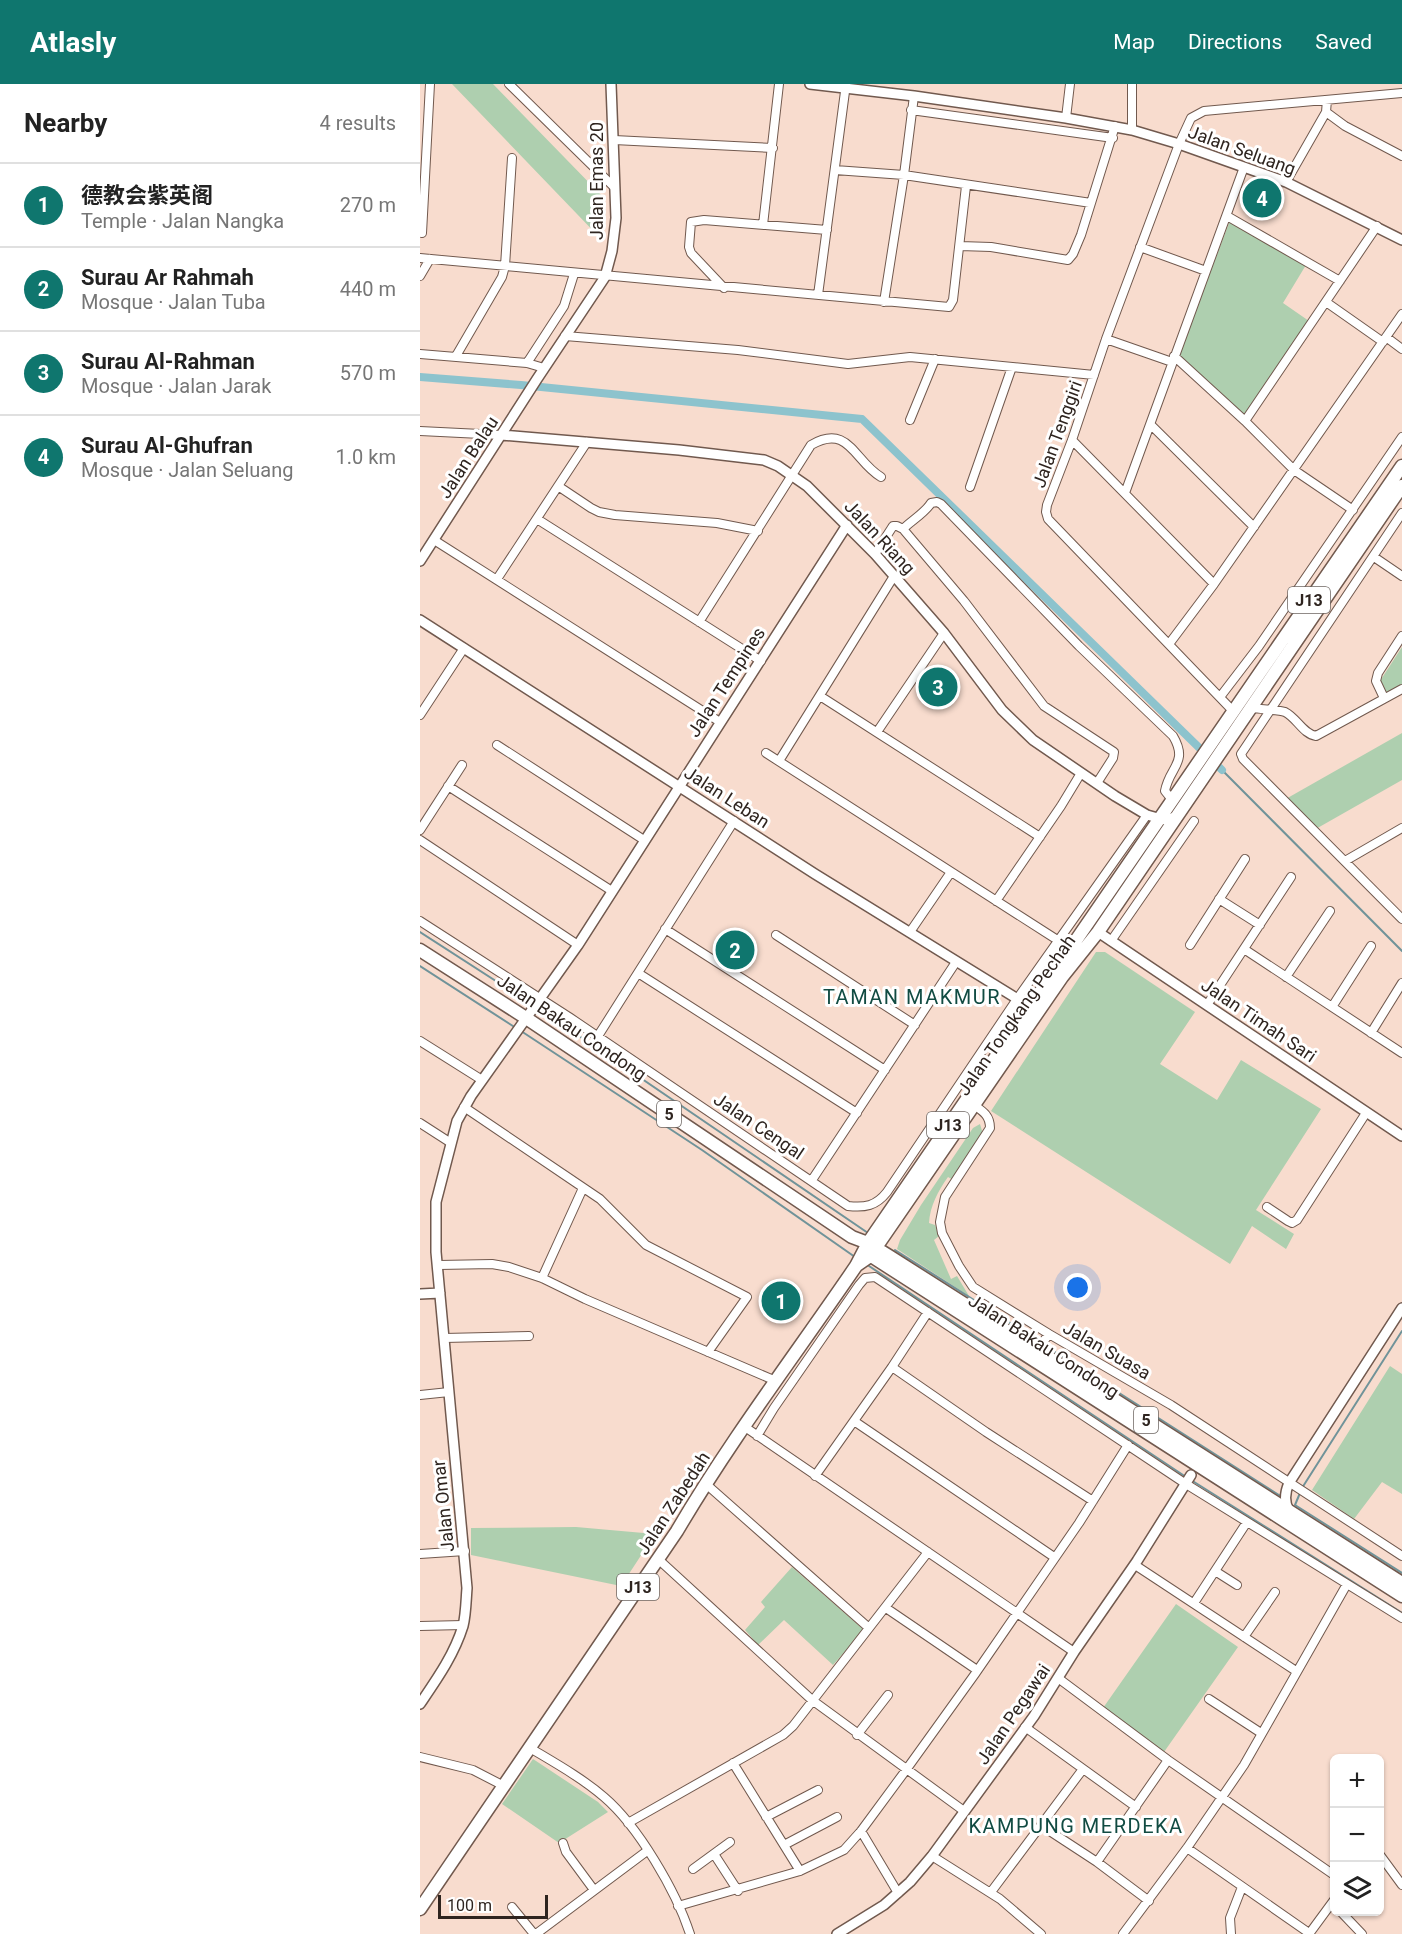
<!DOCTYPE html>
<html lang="en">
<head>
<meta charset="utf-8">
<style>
	:root { --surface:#fff; --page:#f2f2f2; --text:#222; --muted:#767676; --line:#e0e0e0; --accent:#0f766e }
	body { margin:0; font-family:Roboto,"Noto Sans SC",sans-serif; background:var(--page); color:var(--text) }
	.controls { position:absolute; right:18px; bottom:18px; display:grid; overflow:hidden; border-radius:9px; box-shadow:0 2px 4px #0004 }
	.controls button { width:54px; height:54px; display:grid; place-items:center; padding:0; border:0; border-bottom:2px solid var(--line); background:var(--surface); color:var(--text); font:30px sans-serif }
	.scale { position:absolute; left:18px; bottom:15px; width:110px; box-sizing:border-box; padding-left:6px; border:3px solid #2e241f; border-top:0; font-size:16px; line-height:21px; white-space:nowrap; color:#2e241f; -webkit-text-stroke:4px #fff; paint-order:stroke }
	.you { position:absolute; left:658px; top:1204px; width:21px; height:21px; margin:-15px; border:4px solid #fff; border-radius:50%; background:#1a73e8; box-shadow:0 0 0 9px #1a73e833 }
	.badge { display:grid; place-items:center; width:39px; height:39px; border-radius:50%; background:var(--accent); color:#fff; font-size:20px; font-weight:700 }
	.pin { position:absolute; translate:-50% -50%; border:3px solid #fff; box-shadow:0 2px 6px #0006 }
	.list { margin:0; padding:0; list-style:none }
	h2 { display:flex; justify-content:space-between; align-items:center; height:78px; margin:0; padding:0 24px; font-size:26px }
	h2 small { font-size:20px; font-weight:400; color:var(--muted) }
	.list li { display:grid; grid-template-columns:39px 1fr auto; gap:18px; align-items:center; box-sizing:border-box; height:84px; padding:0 24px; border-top:2px solid var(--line) }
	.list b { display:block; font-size:22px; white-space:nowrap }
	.list p { margin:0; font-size:20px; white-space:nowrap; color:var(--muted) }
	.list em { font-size:20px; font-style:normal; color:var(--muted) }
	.icon { flex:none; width:33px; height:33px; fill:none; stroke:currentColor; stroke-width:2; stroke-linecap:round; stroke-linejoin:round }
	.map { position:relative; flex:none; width:982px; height:1850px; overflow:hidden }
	header { display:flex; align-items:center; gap:36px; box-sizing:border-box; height:84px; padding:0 30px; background:var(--accent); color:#fff }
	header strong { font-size:28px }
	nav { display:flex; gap:33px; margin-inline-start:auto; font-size:21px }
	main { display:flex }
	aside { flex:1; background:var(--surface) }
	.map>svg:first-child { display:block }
	.green { fill:#aecfaf }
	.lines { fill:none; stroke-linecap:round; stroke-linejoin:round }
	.stream { stroke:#709399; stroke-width:2 }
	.canal { stroke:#8dc3cd; stroke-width:8 }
	.minor-casing { stroke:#71594e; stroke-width:10 }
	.tertiary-casing { stroke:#71594e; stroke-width:12 }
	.primary-casing { stroke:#71594e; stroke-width:15 }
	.minor { stroke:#fff; stroke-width:8 }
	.tertiary { stroke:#fff; stroke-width:9 }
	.primary { stroke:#fff; stroke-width:12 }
	.labels { text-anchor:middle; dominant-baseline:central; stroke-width:6; stroke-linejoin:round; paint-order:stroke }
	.shield { fill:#fff; stroke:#6d6662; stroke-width:1.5 }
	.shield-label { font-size:16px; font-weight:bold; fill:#2e241f }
	.street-label { font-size:18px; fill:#2e241f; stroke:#fff }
	.neighbourhood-label { font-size:20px; letter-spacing:1.5px; fill:#114b42; stroke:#fff }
</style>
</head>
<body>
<header>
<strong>Atlasly</strong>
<nav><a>Map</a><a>Directions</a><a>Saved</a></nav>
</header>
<main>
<aside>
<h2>Nearby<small>4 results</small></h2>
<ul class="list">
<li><span class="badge">1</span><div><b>德教会紫英阁</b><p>Temple · Jalan Nangka</p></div><em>270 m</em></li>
<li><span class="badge">2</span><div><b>Surau Ar Rahmah</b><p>Mosque · Jalan Tuba</p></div><em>440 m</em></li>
<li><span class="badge">3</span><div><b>Surau Al-Rahman</b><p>Mosque · Jalan Jarak</p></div><em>570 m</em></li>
<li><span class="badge">4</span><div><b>Surau Al-Ghufran</b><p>Mosque · Jalan Seluang</p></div><em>1.0 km</em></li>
</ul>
</aside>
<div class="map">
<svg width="982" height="1850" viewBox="0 0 982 1850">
	<rect width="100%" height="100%" fill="#f8dcce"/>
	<!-- green -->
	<path class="green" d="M 32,0 L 73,0 L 183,113 L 182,156 Z
		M 811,134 L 889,176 L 863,219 L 889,237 L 823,334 L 758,272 Z
		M 982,563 L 982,603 L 969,610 L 958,600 Z
		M 982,649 L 982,696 L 894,746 L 864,716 Z
		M 676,868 L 685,868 L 775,928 L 740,980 L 797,1016 L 821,976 L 901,1025 L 836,1126 L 874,1150 L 866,1165 L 832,1142 L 810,1180 L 571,1027 Z
		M 560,1040 L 563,1050 L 533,1096 L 528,1093 C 518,1107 510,1122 509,1139 L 515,1141 L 519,1152 L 514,1156 L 531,1195 L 537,1192 L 549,1212 L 477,1165 L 480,1156 L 501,1121 L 553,1044 Z
		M 970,1282 L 982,1290 L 982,1410 L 962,1398 L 934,1435 L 892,1406 Z
		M 156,1443 L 235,1450 L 201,1502 L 51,1471 L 51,1444 Z
		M 372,1483 L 444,1546 L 413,1581 L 364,1536 L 338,1561 L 325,1546 L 345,1523 L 341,1518 Z
		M 756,1520 L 818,1563 L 744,1668 L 683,1624 Z
		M 113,1675 L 178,1718 L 188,1728 L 139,1759 L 82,1720 Z"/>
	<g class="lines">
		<!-- stream -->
		<path class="stream" d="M 802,686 L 982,867
			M 0,848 L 113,921
			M 0,882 L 96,944
			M 118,924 L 448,1149
			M 101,947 L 282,1066 L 435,1173
			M 475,1166 L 620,1258
			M 449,1182 L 766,1393
			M 624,1261 L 862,1413
			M 771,1396 L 982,1529
			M 882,1404 L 982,1247
			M 880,1409 L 875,1421 L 982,1489"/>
		<!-- canal -->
		<path class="canal" d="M 0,293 L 101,301 L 442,335 L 802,686"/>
		<defs>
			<path id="minor" d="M 89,0 L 194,103
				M 491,26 L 693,54
				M 906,28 L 925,42 L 982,72
				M 646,34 L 650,0
				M 712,46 L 712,0
				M 194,56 L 353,64
				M 415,86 L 484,91 L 671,119
				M 866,98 L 906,28 L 907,16
				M 807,132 L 920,197
				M 343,141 L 359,0
				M 2,149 L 10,0
				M 540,162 L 571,163 L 648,176 L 653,170 L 661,151 L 695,42
				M 720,163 L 786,187
				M 0,174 L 529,223 L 533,216 L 546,102
				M 0,192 L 10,175
				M 304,204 L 271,169 L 269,163 L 271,138 L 284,136 L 407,146
				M 398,211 L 426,0
				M 464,218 L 484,91 L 494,12
				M 906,218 L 963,258
				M 145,252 L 318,266 L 428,280 L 490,273 L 674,291
				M 966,253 L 982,265
				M 686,255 L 752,278
				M 0,270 L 107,279 L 124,284
				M 36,272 L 82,193 L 85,182 L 92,74
				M 754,272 L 825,337 L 874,386 L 933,426
				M 107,279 L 144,222 L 154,190
				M 490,336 L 515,275
				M 825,337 L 957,142
				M 731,341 L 834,443
				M 0,347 L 81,351
				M 652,356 L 794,500
				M 138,402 L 171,424 L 179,428 L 195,431 L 297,439 L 338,447
				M 550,403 L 592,283
				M 705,409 L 824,83
				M 982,429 L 821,670 L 823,675 L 982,835
				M 117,435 L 341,577
				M 483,445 C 491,437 506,428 511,419 L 517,418 L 521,420 L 659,562 L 753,652 C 769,679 749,683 745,707 L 753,717
				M 14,456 L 300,638
				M 455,470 L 473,442 L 477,442 L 483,445 L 544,517 L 624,622 L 694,668 L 693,674 L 677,699
				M 954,473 L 982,492
				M 77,495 L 167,358
				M 279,538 L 391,361 C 429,339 434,377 461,393
				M 749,560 L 794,500 L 982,230
				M 400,612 L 620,753
				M 800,613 L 839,562 L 982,353
				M 964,614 L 956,597 L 958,589 L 982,552
				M 831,624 C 840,625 860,626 865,628 C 877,634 883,650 896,652 L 982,605
				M 812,626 L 628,435 L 626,428 L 627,421 L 652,356 L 686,255 L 759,60 L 771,34 L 784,27 L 982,9
				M 0,631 L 44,564
				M 457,648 L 524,549
				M 77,661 L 224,756
				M 346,669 L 639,857
				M 359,677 L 474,492
				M 28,702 L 192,807
				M 0,746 L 42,681
				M 0,756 L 158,861
				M 925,777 L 982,744
				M 799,815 L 840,841
				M 576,817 L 641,722 L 661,689
				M 0,837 L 149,933 L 428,1122 C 445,1124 456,1122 467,1108 L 597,915 L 727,731
				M 245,845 L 465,986
				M 490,848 L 531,788
				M 356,851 L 495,941
				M 691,857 L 774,737
				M 770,861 L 825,775
				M 824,865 L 982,969
				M 218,889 L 437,1029
				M 866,893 L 910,827
				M 787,921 L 871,793
				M 912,923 L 951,862
				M 951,949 L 982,899
				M 178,952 L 314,737
				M 0,957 L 62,996
				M 554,1021 C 564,1028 570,1032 570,1044 L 525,1113 L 520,1138 L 522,1149 L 539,1182 L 553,1203 L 629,1250 L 751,1321 L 982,1472
				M 44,1023 L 180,1115 L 226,1161 L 327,1213 L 288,1268
				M 0,1039 L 31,1059
				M 392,1096 L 536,878
				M 847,1123 L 868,1137 L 872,1139 L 877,1136 L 946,1029
				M 19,1181 L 72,1180 L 89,1183 L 122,1194 L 165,1215 L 356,1297
				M 122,1194 L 163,1104
				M 24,1254 L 109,1252
				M 617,1266 L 629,1250
				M 472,1283 L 566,1348 L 673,1417
				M 0,1311 L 29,1308
				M 434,1337 L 634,1473
				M 325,1343 L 654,1568
				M 337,1352 L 354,1324 L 439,1201 L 445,1194 L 455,1193 L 766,1400 L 982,1534
				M 395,1392 L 472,1283 L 508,1228
				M 286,1400 L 449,1544
				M 0,1470 L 45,1467
				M 238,1475 L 392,1616 L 544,1727
				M 715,1481 L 876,1587
				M 795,1487 L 817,1501
				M 774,1519 L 827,1438
				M 466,1524 L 557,1586
				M 0,1542 L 43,1541
				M 824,1553 L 855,1508
				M 638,1594 L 748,1676 L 914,1791
				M 789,1615 L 841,1649
				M 605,1643 L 716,1723
				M 437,1651 L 468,1611
				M 110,1664 C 135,1679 162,1694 184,1713 C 218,1742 256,1807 270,1850
				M 0,1673 L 53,1686 L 84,1702
				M 313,1679 L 380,1787
				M 346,1733 L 398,1706
				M 208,1739 L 363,1651 L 373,1642 L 508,1468
				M 622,1742 L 677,1778 L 729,1817
				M 441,1747 L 478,1809
				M 143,1759 L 146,1768 L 174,1806
				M 364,1761 L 417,1733
				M 767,1764 L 889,1849
				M 294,1770 L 318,1807
				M 960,1771 L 982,1801
				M 512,1772 L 580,1815 L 621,1850
				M 677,1778 L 748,1676
				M 273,1785 L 310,1758
				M 571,1808 L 663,1685
				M 258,1822 L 380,1787 L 424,1766 L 441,1747 L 486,1686 L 555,1590 L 659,1439 L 708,1361
				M 92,1823 L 114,1850
				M 921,1828 L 942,1850
				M 116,1850 L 227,1767
				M 703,1850 L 767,1764 L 824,1681 L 927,1500
				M 811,1850 L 810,1834 L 822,1803
				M 889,1850 L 914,1816"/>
			<path id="tertiary" d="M 390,0 L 494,12 L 646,34 L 712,46 L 759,60 L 866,98 L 982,156
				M 81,351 L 259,366 L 344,376 L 358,382 L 387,402 L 455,470 L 524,549 L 582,626 L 613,656 L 695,712 L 727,731 L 745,736 L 758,732
				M 0,477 L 117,295 L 185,193 L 192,167 L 196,134 L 191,0
				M 0,536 L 395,790 L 609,922
				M 678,848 L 982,1052
				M 0,1210 L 20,1209
				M 869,1427 C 864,1418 865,1408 869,1399 L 982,1224
				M 0,1620 C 17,1595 34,1571 43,1542 C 46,1530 46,1516 47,1504 L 16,1168 L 16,1118 L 37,1037 L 51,1012 L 158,861 L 427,441
				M 417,1850 L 464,1821 L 490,1798 L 512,1772 L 614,1632 L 654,1568 L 717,1477 L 771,1391"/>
			<path id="primary" d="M 0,866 L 106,934 L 432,1153 L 448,1159 L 469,1172 L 982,1499
				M 445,1168 L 982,1512
				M 437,1181 L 450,1172 L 642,893 L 678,848 L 982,402
				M 0,1825 L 257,1447 C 311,1355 376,1270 436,1182 L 448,1159 L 982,382"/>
		</defs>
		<!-- minor casing -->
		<use href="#minor" class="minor-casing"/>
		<!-- tertiary casing -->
		<use href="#tertiary" class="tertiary-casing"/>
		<!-- primary casing -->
		<use href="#primary" class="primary-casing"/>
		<!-- minor -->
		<use href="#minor" class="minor"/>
		<!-- tertiary -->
		<use href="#tertiary" class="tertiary"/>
		<!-- primary -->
		<use href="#primary" class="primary"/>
	</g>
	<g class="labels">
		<!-- shield labels -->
		<g class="shield">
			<rect x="868" y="503" width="42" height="26" rx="4.5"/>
			<rect x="237" y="1017" width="24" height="26" rx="4.5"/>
			<rect x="507" y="1028" width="42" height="26" rx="4.5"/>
			<rect x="714" y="1323" width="24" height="26" rx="4.5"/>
			<rect x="197" y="1490" width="42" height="26" rx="4.5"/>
		</g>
		<g class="shield-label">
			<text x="889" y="516">J13</text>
			<text x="249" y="1030">5</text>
			<text x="528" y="1041">J13</text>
			<text x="726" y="1336">5</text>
			<text x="218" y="1503">J13</text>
		</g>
		<!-- street labels -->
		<g class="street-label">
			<text transform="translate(822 66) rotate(20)">Jalan Seluang</text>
			<text transform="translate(176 97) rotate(-90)">Jalan Emas 20</text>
			<text transform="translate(637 350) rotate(-70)">Jalan Tenggiri</text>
			<text transform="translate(48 373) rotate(-57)">Jalan Balau</text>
			<text transform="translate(460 453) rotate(47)">Jalan Riang</text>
			<text transform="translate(306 598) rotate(-57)">Jalan Tempines</text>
			<text transform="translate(307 713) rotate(33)">Jalan Leban</text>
			<text transform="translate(596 931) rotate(-55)">Jalan Tongkang Pechah</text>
			<text transform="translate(839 936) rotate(34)">Jalan Timah Sari</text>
			<text transform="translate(152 943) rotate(34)">Jalan Bakau Condong</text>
			<text transform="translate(339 1042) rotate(34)">Jalan Cengal</text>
			<text transform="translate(624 1262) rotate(33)">Jalan Bakau Condong</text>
			<text transform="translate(687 1266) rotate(30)">Jalan Suasa</text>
			<text transform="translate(253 1419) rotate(-57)">Jalan Zabedah</text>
			<text transform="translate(23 1422) rotate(-96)">Jalan Omar</text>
			<text transform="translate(593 1630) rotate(-56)">Jalan Pegawai</text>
		</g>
		<!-- neighbourhood labels -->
		<g class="neighbourhood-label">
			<text x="492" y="913">TAMAN MAKMUR</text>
			<text x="656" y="1742">KAMPUNG MERDEKA</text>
		</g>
	</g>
</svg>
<div class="controls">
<button>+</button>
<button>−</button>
<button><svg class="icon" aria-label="layers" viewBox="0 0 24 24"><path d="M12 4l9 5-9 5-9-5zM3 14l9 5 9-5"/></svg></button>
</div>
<div class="scale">100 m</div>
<div class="you"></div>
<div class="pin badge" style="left:361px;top:1217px">1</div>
<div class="pin badge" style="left:315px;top:866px">2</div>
<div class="pin badge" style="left:518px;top:603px">3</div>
<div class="pin badge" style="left:842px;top:114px">4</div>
</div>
</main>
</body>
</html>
